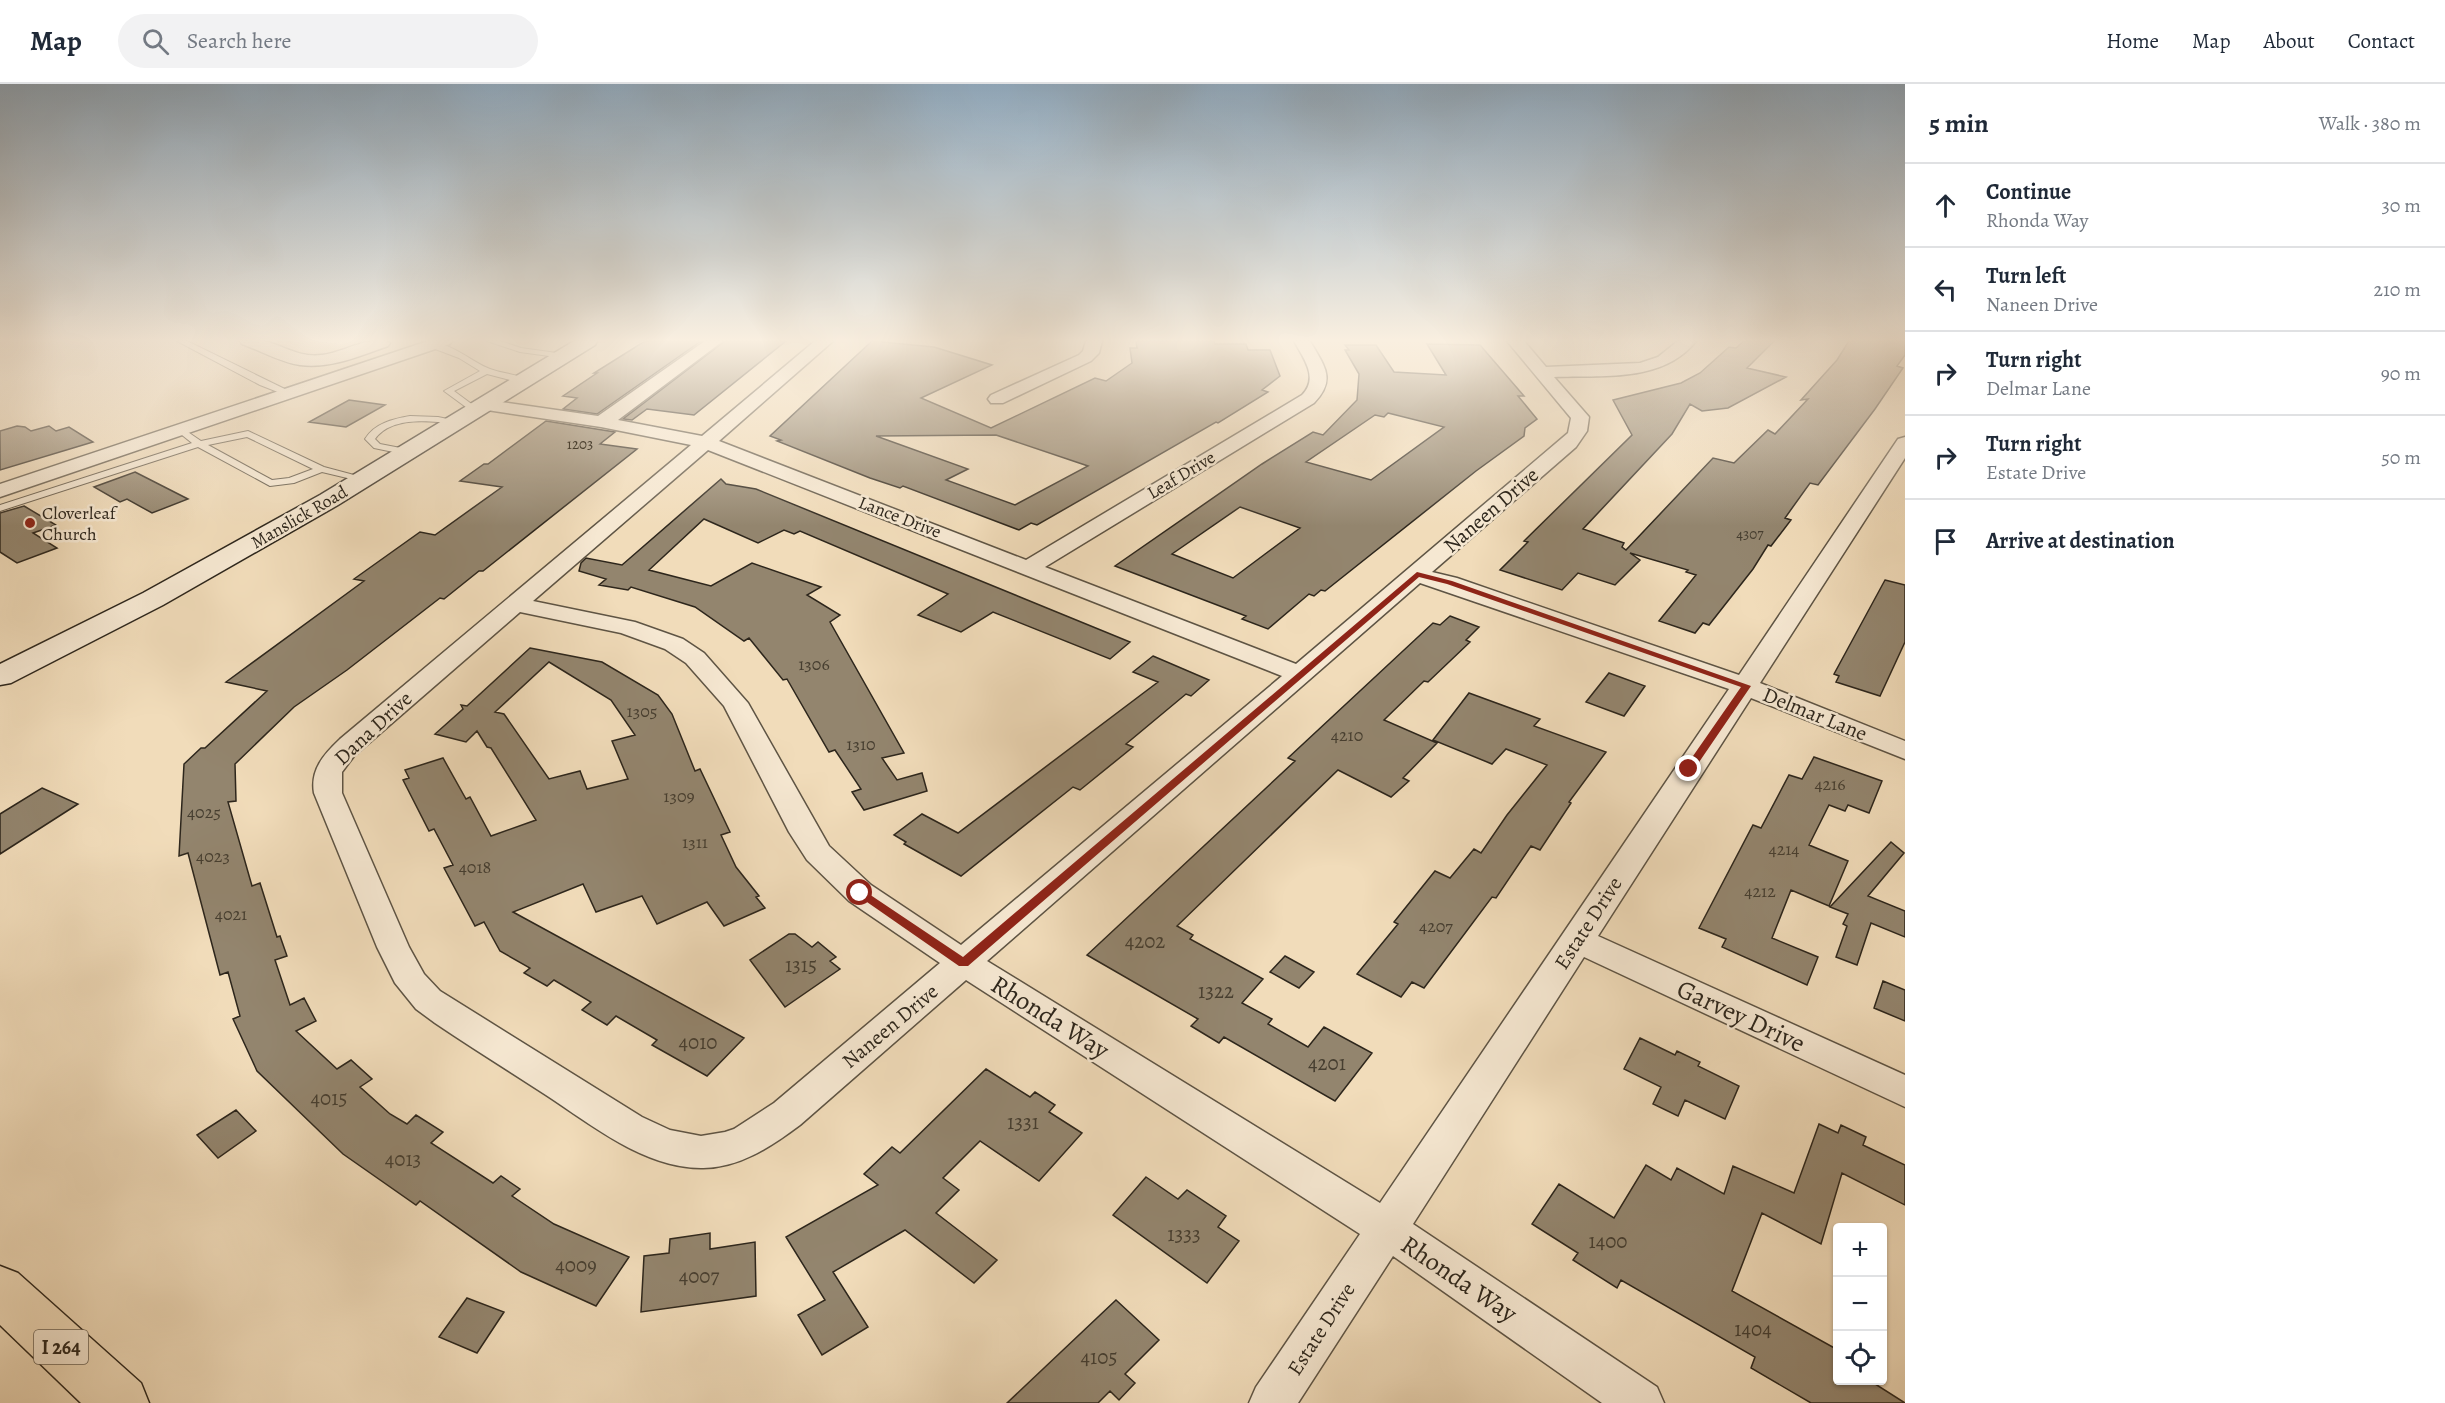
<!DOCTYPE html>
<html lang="en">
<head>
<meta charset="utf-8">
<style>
	:root { --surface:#fff; --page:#f2f2f3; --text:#1f2937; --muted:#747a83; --line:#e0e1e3 }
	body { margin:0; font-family:Alegreya,serif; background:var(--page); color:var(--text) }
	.controls { position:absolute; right:18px; bottom:18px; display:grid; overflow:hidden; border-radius:6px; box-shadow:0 2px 4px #0004 }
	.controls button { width:54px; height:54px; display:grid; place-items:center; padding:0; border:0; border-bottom:2px solid var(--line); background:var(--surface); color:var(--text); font:30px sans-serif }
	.stop { position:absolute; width:18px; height:18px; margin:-14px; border:4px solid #8f2418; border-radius:50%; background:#fff }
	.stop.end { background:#8f2418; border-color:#fff; box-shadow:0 2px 6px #0008 }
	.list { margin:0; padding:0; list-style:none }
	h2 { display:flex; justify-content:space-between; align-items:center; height:78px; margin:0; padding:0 24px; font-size:26px }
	h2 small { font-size:20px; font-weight:400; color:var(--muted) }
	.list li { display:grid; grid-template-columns:39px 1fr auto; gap:18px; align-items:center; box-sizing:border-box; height:84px; padding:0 24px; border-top:2px solid var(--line) }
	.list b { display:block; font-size:22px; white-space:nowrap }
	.list p { margin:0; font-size:20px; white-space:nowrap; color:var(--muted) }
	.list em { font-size:20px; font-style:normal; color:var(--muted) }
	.icon { flex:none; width:33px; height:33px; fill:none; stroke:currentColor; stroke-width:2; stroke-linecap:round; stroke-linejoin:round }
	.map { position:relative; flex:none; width:1905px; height:1319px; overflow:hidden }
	header { display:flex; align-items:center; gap:36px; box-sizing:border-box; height:84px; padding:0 30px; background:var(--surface); border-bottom:2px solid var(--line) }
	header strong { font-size:28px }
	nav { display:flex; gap:33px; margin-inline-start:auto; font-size:21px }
	.search { width:420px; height:54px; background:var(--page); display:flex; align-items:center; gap:15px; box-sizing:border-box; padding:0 21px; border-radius:33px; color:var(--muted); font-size:22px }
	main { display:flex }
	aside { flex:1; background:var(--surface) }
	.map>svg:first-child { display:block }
	.building { fill:#93856e; stroke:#2d261c; stroke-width:1.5; fill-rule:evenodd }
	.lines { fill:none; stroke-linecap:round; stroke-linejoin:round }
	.service-casing { stroke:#5e5444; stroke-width:2 }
	.minor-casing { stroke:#5e5444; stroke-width:3 }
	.secondary-casing { stroke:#2d261c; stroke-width:3 }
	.motorway-casing { stroke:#2d261c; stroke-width:3 }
	.service { fill:#f6e8d2; fill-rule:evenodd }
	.minor { fill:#f6e8d2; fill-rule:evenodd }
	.secondary { fill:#f6e8d2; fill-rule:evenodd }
	.motorway { fill:#f1dcba; fill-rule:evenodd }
	.route { fill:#8f2418 }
	.poi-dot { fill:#8f2418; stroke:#f6e8d2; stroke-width:2 }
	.labels { text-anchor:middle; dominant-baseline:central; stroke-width:5; stroke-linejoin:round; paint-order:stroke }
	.far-number-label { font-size:15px; fill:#463e30 }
	.far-street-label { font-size:18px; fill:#2d261c; stroke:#f6e8d2 }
	.far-poi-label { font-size:18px; fill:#2d261c; stroke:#f6e8d2; text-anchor:start }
	.number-label { font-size:18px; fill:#463e30 }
	.shield { fill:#f6e8d2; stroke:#696053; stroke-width:1.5 }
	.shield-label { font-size:20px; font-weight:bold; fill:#2d261c }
	.street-label { font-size:21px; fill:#2d261c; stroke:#f6e8d2 }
	.near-number-label { font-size:21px; fill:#463e30 }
	.near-street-label { font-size:26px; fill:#2d261c; stroke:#f6e8d2 }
</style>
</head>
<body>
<header>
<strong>Map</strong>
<div class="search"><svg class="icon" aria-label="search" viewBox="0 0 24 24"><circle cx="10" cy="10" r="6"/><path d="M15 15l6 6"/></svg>Search here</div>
<nav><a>Home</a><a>Map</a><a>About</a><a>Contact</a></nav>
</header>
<main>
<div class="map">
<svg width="1905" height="1319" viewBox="0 0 1905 1319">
	<rect width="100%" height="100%" fill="#f1dcba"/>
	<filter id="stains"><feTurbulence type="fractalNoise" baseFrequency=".00333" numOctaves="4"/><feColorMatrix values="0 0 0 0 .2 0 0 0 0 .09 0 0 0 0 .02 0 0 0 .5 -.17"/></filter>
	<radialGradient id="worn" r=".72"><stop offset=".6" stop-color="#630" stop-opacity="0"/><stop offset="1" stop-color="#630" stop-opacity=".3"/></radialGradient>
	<!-- building -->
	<path class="building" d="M 645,257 L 701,257 L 597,330 L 563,325 L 577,314 L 563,312 L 597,289 L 594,289 Z
		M 725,257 L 786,257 L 694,331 L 647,325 L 632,336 L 623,335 Z
		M 872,257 L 934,263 L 992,281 L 921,314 L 991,344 L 1095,294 L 1106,297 L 1132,279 L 1130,264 L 1137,264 L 1136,257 L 1214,257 L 1215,260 L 1246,260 L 1248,266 L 1270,266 L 1280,292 L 1262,306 L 1268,308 L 1218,339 L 1216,338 L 1037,441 L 1031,439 L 1019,446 L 903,402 L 900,404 L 870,394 L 777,357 L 781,356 L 770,352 ZM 996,351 L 1088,382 L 1015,421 L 946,396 L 968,385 L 876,352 Z
		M 1744,257 L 1774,257 L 1747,284 L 1786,293 L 1728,324 L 1702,327 L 1690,320 L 1672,350 L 1583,445 L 1624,459 L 1622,463 L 1626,466 L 1713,374 L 1734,379 L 1768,346 L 1775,350 L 1808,315 L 1801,316 L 1837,276 L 1849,257 L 1905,257 L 1905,271 L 1897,282 L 1903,284 L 1875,325 L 1818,401 L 1810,399 L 1785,434 L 1791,436 L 1771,462 L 1768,461 L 1753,485 L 1709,541 L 1703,539 L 1695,549 L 1659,537 L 1696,491 L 1686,488 L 1688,486 L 1630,469 L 1640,476 L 1615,501 L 1578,489 L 1562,506 L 1500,486 L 1528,458 L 1524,457 L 1632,351 L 1613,316 L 1681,299 L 1700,289 L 1729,263 L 1736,264 Z
		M 1427,260 L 1480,261 L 1524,312 L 1518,312 L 1537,335 L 1525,344 L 1524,352 L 1476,387 L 1325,507 L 1321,506 L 1314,512 L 1309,510 L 1268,545 L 1242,535 L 1246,532 L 1115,482 L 1262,380 L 1313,348 L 1323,351 L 1357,316 L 1359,290 L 1345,266 L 1349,266 L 1345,261 L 1376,261 L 1394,288 L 1446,291 ZM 1388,329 L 1444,343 L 1371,396 L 1306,378 L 1375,331 L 1384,333 ZM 1240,423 L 1300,444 L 1233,494 L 1172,470 Z
		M 349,316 L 385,321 L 346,343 L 309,338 Z
		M 546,337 L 615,348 L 600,360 L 637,365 L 483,487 L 479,487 L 444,515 L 440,514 L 347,586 L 294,623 L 235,680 L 236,717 L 228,718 L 252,802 L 260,799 L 277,853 L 280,852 L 287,872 L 275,876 L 290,921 L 304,914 L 316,937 L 296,947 L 337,985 L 351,976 L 372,995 L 360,1003 L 390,1030 L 407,1040 L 416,1031 L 443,1048 L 431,1059 L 493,1099 L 501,1092 L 520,1105 L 512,1112 L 554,1140 L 629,1173 L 596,1222 L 521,1188 L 420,1117 L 416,1121 L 343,1070 L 257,987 L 233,935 L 240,932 L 228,888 L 220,891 L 188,769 L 179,772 L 184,680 L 201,664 L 205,664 L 267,607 L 226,598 L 364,497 L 354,495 L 420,448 L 435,451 L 502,403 L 460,397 L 484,380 L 488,380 Z
		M 17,342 L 25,343 L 31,347 L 49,342 L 56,347 L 69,343 L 93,358 L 0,386 L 0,347 Z
		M 135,388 L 188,415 L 152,429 L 127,415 L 120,418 L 94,403 Z
		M 721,395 L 726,400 L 756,405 L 1130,558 L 1110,575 L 993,528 L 961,548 L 918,531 L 948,510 L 800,447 L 794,450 L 784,446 L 758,459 L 704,435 L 649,486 L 711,502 L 752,479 L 821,503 L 807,511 L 840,531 L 830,538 L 904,669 L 882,674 L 897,696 L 922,689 L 927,707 L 864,726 L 852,708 L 861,705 L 835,666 L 829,668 L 787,595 L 783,596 L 749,554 L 744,557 L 695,523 L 631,503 L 628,506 L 599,501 L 606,495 L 579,487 L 581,479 L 586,474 L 622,481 Z
		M 24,422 L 56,441 L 33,449 L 57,464 L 17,479 L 0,468 L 0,429 Z
		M 1885,496 L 1905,501 L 1905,558 L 1880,612 L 1836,598 L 1839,592 L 1834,590 Z
		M 1450,532 L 1479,543 L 1466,556 L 1470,558 L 1428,598 L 1424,597 L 1384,636 L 1437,659 L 1403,694 L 1409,697 L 1391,713 L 1338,686 L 1177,842 L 1193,851 L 1190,855 L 1263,895 L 1242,919 L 1272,935 L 1268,940 L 1308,963 L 1324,943 L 1372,969 L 1335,1017 L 1224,953 L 1219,959 L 1191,942 L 1198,935 L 1087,871 L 1295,677 L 1288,674 L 1433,539 L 1440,541 Z
		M 530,564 L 602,578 L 658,611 L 672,630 L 695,687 L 700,685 L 730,748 L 721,751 L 736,783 L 759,812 L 756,813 L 765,824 L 724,842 L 707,818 L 657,840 L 642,812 L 596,828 L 583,800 L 513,828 L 744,954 L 707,992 L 652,961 L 657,956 L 616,932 L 607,941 L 582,926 L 591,918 L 554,896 L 547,902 L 524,889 L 530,884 L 500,867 L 484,838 L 475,842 L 444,784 L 453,781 L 434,745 L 429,747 L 403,696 L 409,694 L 405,686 L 443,674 L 466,715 L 470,713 L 491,752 L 536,736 L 491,664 L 487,663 L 477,647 L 466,658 L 435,650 L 463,625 L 461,621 L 467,622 ZM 549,578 L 611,616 L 635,651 L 612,657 L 628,695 L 587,705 L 580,687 L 549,695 L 504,630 L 495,628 Z
		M 1153,572 L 1209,596 L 1191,612 L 1186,610 L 1126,660 L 1133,663 L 1080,706 L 1073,703 L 961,792 L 904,760 L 906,758 L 894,751 L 922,730 L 958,749 L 1158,598 L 1133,588 Z
		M 1609,589 L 1645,602 L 1624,632 L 1586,618 Z
		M 1469,609 L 1540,635 L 1534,642 L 1606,668 L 1569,718 L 1571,719 L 1540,766 L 1531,762 L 1496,814 L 1492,813 L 1424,904 L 1412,898 L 1401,913 L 1357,890 L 1398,840 L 1394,838 L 1435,787 L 1450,794 L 1474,765 L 1481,769 L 1507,731 L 1547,681 L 1506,665 L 1492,680 L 1433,656 Z
		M 1814,673 L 1882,697 L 1869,729 L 1848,721 L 1845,727 L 1829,721 L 1809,761 L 1848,777 L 1829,822 L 1791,806 L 1772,854 L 1818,873 L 1807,901 L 1722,863 L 1726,855 L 1699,844 L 1753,741 L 1761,744 L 1789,691 L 1802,695 Z
		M 42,704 L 78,720 L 0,770 L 0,730 Z
		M 1891,758 L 1904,769 L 1868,812 L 1905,827 L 1905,853 L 1871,839 L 1857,881 L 1836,873 L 1847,842 L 1843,840 L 1848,830 L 1830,823 Z
		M 789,850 L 795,850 L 812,863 L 818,858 L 836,873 L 830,877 L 840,885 L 785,923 L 750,876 Z
		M 1285,872 L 1314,888 L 1299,904 L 1270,888 Z
		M 1883,897 L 1905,906 L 1905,937 L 1874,924 Z
		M 1640,954 L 1675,971 L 1677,967 L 1700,978 L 1698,982 L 1739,1002 L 1725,1035 L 1685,1016 L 1678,1032 L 1653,1020 L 1661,1003 L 1624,985 Z
		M 986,985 L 1030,1013 L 1035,1008 L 1055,1021 L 1049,1028 L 1082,1049 L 1039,1097 L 980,1057 L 943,1094 L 959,1106 L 936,1129 L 997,1176 L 974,1199 L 905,1146 L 833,1188 L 868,1243 L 822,1271 L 798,1231 L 825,1216 L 786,1153 L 878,1101 L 864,1090 L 892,1063 L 900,1069 Z
		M 236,1026 L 256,1047 L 218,1074 L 197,1051 Z
		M 1819,1040 L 1838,1049 L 1841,1041 L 1866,1053 L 1863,1061 L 1905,1081 L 1905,1121 L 1842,1089 L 1821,1160 L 1762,1129 L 1732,1207 L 1838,1266 L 1838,1296 L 1869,1296 L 1905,1319 L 1811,1319 L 1751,1284 L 1755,1273 L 1621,1196 L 1617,1204 L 1573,1176 L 1578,1169 L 1532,1140 L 1559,1100 L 1614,1134 L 1646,1081 L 1671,1096 L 1677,1084 L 1724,1110 L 1733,1082 L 1794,1109 Z
		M 1146,1093 L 1178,1115 L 1187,1106 L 1226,1132 L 1218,1143 L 1239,1157 L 1207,1199 L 1113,1131 Z
		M 710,1149 L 710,1165 L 755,1158 L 756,1212 L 641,1228 L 644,1172 L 669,1169 L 670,1155 Z
		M 467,1214 L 504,1228 L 477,1269 L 439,1253 Z
		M 1116,1216 L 1159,1256 L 1125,1290 L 1135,1299 L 1119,1316 L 1110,1307 L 1098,1319 L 1007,1319 Z"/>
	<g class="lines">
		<defs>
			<path id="service" d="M 177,257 L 187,257 L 295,310 L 288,312 L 260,301 Z
				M 487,257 L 500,257 L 521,264 L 564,270 L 568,272 L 564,274 L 520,268 Z
				M 430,259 C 452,258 471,278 490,285 C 503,290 519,290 530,297 L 526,300 L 487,290 L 454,307 L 481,327 L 474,329 L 444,307 L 480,287 L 459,274 L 430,263 Z
				M 410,332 L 438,333 L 462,338 C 455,342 446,339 438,338 C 418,336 388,336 375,355 L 380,360 L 411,366 L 411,370 L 408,371 L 374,364 L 365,355 C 375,339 393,335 410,332 Z
				M 182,344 L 201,357 L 248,347 L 324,383 L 369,395 L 364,398 L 322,388 L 294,399 L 270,402 L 198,363 L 0,427 L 0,421 L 192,359 L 177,347 ZM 247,353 L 313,385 L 289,394 L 272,396 L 208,361 Z"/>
			<path id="minor" d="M 240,257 C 248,257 257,256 264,257 C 285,262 299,274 322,271 C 343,269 371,250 390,259 L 388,262 C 360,272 330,285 300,281 C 280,278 262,267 242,260 Z
				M 428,257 L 452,257 L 450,260 L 0,413 L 0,400 Z
				M 705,257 L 723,257 L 618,336 L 702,352 L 815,257 L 833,257 L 719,357 L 1026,476 L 1302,311 C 1319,294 1304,275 1294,257 L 1310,257 C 1324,282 1337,295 1314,319 L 1045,483 L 1296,580 L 1568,349 L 1571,334 L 1507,257 L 1524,257 L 1546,283 L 1640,279 L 1658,273 L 1678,257 L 1696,257 C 1663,299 1602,291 1554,293 L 1589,333 L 1587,347 L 1576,363 L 1432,488 L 1457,494 L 1739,591 L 1898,355 L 1905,353 L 1905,374 L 1760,599 L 1905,657 L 1905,675 L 1751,614 L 1598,852 L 1905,991 L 1905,1023 L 1584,873 L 1413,1140 L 1657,1303 L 1664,1319 L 1602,1319 L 1393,1172 L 1298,1319 L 1249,1319 L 1256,1303 L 1360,1150 L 966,896 L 800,1041 C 772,1062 738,1085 701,1084 C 644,1084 592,1041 546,1011 C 509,987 472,964 435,939 L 416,925 L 395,899 L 377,863 L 314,709 C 310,686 324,670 340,655 L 691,361 L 601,343 L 487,326 L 481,325 L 478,321 L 481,317 L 487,316 L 598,332 ZM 708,366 L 1282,592 L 961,861 L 871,801 L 829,762 L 748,619 L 704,569 L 683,555 L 635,538 L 533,517 ZM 1420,499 L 1729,605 L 1380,1119 L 987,877 ZM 520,528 L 621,549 L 665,565 L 686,579 L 724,622 L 789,748 L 807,776 L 849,817 L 940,879 L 774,1019 L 734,1045 L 725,1048 L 701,1052 L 670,1046 L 642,1033 L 440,907 L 424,890 L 409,863 L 342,709 L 342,688 L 354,672 Z
				M 1086,257 L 1102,257 L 1099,269 L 1091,277 L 1003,319 L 991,319 L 988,315 L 991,311 L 1079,271 L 1083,267 Z"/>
			<path id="secondary" d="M 574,257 L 597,257 L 595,261 L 338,421 L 163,521 L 11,599 L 0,601 L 0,580 L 143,509 L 320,411 Z"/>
			<path id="motorway" d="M 0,1182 L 18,1189 L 141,1299 L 149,1319 L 81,1319 L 0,1241 Z"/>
		</defs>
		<!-- service casing -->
		<use href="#service" class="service-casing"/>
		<!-- minor casing -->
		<use href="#minor" class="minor-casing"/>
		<!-- secondary casing -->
		<use href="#secondary" class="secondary-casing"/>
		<!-- motorway casing -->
		<use href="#motorway" class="motorway-casing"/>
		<!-- service -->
		<use href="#service" class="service"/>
		<!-- minor -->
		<use href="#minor" class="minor"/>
		<!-- secondary -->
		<use href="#secondary" class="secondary"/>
		<!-- motorway -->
		<use href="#motorway" class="motorway"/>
	</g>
	<!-- sky -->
	<linearGradient id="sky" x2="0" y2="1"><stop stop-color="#91abc0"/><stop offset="0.58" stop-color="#f9efe0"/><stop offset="1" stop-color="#f9efe0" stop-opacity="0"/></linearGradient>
	<rect width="1905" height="442" fill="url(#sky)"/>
	<!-- route -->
	<path class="route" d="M 1417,488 L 1452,497 L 1751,602 L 1693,687 L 1686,687 L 1684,685 L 1741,603 L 1447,500 L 1419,493 L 968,882 L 959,882 L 854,809 L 860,805 L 863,806 L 963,873 Z"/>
	<!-- markers -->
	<circle class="poi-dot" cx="30" cy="439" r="6"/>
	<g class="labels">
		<!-- far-number labels -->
		<g class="far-number-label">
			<text x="580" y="360">1203</text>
			<text x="1750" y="450">4307</text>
		</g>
		<!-- far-street labels -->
		<g class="far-street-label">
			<text transform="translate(1181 391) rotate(-31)">Leaf Drive</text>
			<text transform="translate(299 433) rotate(-30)">Manslick Road</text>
			<text transform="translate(900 433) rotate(21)">Lance Drive</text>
		</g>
		<!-- far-poi labels -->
		<g class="far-poi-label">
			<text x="42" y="429">Cloverleaf<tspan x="42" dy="21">Church</tspan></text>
		</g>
		<!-- number labels -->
		<g class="number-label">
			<text x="814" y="580">1306</text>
			<text x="642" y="627">1305</text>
			<text x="1347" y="651">4210</text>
			<text x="861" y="660">1310</text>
			<text x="1830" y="700">4216</text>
			<text x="679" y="712">1309</text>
			<text x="204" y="728">4025</text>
			<text x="695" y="758">1311</text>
			<text x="1784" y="765">4214</text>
			<text x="213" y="772">4023</text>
			<text x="475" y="783">4018</text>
			<text x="1760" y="807">4212</text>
			<text x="231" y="830">4021</text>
			<text x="1436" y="842">4207</text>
		</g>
		<!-- shield labels -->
		<rect class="shield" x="34" y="1246" width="54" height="34" rx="4.5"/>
		<g class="shield-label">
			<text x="61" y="1263">I 264</text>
		</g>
		<!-- street labels -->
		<g class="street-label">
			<text transform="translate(1491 426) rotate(-41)">Naneen Drive</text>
			<text transform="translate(1815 630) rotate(22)">Delmar Lane</text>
			<text transform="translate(373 644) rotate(-43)">Dana Drive</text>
			<text transform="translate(1588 839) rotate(-57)">Estate Drive</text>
			<text transform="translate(890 942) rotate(-40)">Naneen Drive</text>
			<text transform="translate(1321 1245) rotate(-57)">Estate Drive</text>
		</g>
		<!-- near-number labels -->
		<g class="near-number-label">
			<text x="1145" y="857">4202</text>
			<text x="801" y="881">1315</text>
			<text x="1216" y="907">1322</text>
			<text x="698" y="958">4010</text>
			<text x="1327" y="979">4201</text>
			<text x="329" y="1014">4015</text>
			<text x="1023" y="1038">1331</text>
			<text x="403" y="1075">4013</text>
			<text x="1184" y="1150">1333</text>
			<text x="1608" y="1157">1400</text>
			<text x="576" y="1181">4009</text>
			<text x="699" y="1192">4007</text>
			<text x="1753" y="1245">1404</text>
			<text x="1099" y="1273">4105</text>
		</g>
		<!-- near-street labels -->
		<g class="near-street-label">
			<text transform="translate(1741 932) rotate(25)">Garvey Drive</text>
			<text transform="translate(1050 933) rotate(32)">Rhonda Way</text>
			<text transform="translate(1459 1195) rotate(34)">Rhonda Way</text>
		</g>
	</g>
	<rect width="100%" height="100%" filter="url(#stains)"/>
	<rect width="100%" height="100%" fill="url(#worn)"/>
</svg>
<div class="controls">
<button>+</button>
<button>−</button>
<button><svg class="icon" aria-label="locate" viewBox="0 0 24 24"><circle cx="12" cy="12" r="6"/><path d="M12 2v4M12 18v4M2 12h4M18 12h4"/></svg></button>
</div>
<div class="stop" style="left:860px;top:809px"></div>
<div class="stop end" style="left:1689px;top:685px"></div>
</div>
<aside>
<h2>5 min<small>Walk · 380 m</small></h2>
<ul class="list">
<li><svg class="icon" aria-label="ahead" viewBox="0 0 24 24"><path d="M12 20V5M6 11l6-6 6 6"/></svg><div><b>Continue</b><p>Rhonda Way</p></div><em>30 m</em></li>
<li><svg class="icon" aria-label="left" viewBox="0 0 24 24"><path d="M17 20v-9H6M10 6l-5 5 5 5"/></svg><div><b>Turn left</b><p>Naneen Drive</p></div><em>210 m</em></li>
<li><svg class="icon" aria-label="right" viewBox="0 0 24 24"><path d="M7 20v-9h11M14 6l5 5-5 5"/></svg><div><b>Turn right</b><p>Delmar Lane</p></div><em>90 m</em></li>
<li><svg class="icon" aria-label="right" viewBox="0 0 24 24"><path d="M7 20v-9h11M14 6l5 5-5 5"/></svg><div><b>Turn right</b><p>Estate Drive</p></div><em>50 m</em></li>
<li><svg class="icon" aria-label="arrive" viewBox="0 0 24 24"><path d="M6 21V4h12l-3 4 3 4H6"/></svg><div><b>Arrive at destination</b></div></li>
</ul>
</aside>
</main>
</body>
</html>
